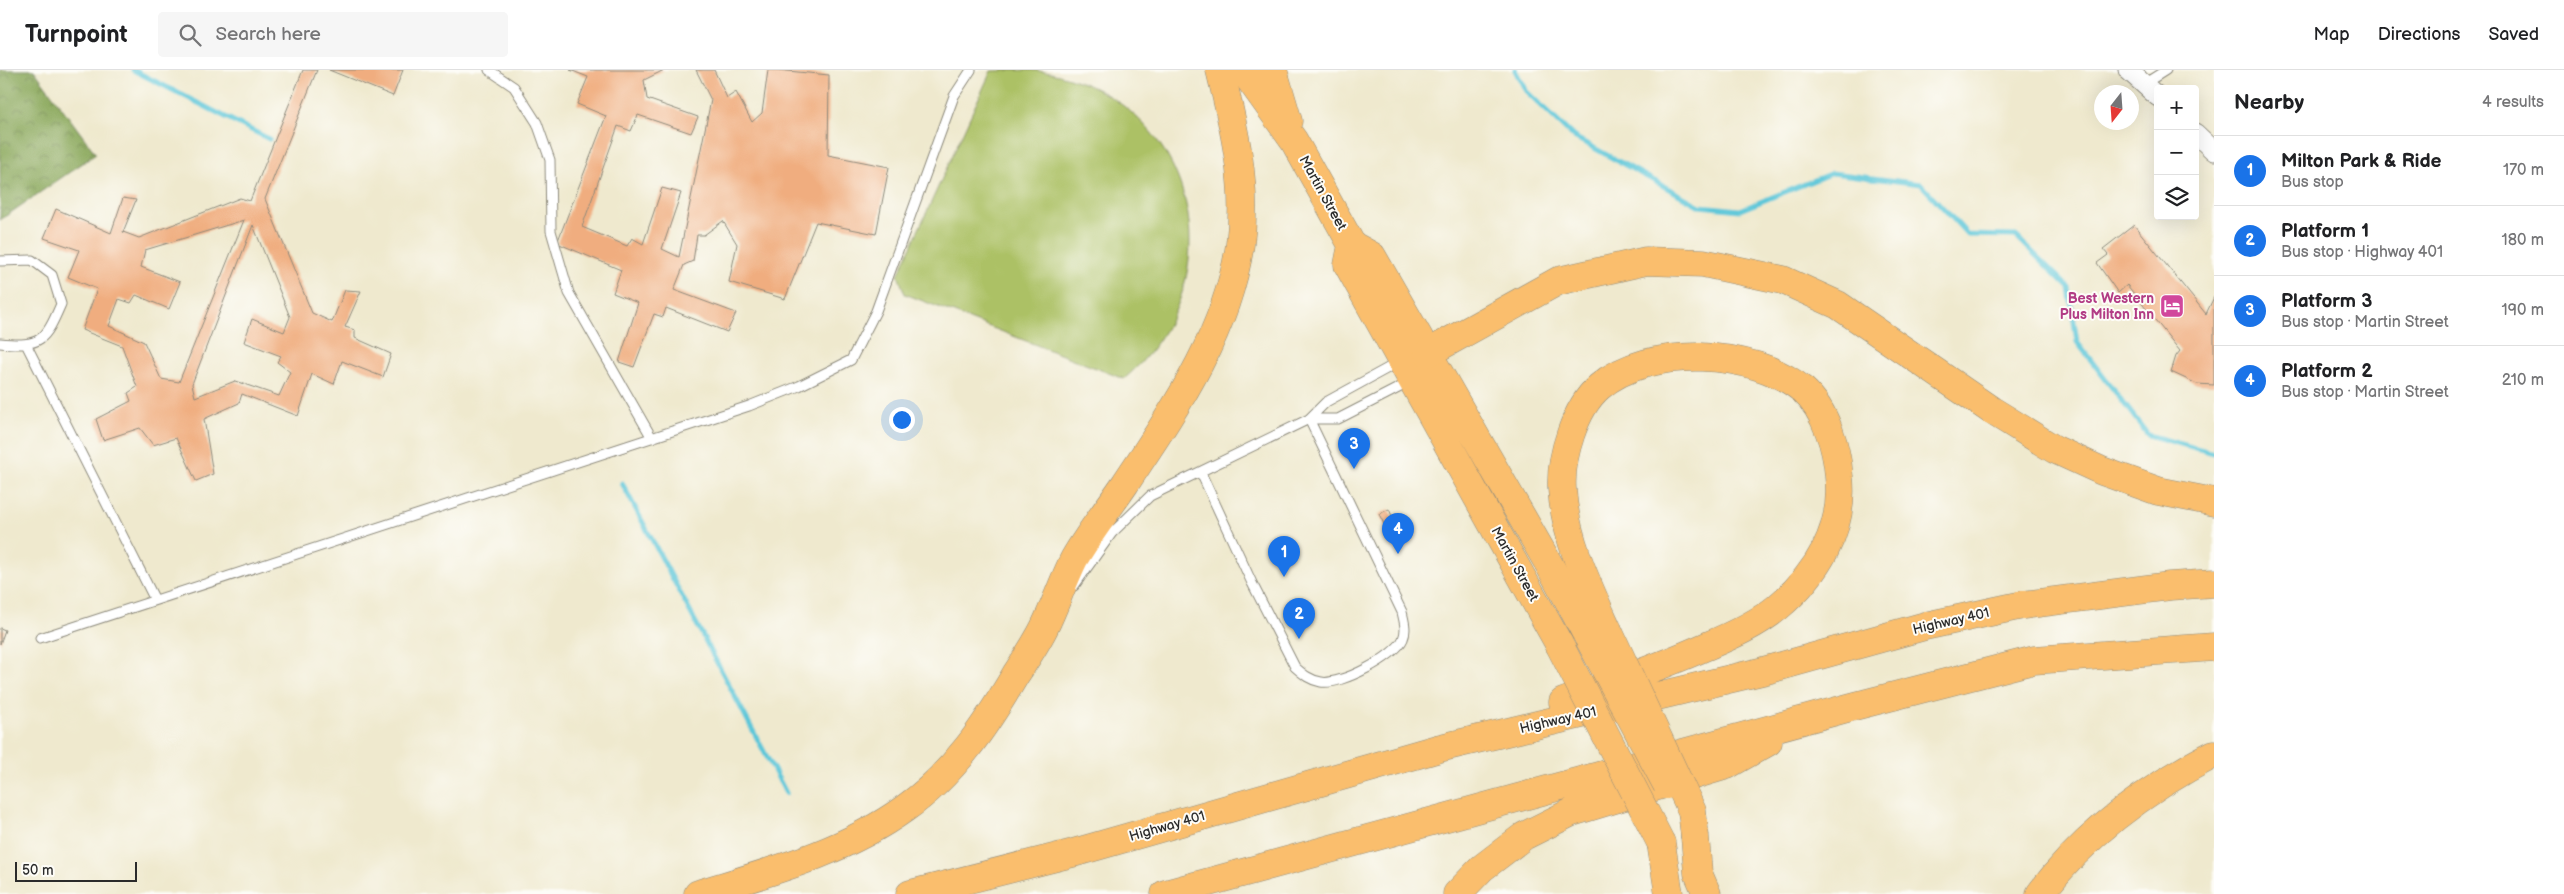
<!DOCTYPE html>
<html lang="en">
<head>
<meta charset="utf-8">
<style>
	:root { --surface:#fff; --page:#f6f6f6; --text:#202124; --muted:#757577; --line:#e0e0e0; --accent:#1a73e8 }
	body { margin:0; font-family:"Balsamiq Sans",sans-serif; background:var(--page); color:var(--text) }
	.controls { position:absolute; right:15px; top:15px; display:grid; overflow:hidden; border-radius:5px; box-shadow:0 5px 20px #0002 }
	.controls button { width:45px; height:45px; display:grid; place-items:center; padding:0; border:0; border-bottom:1px solid var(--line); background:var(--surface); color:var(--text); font:25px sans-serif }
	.compass { position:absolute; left:2094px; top:15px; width:45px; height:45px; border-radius:50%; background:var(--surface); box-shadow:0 5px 20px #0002; rotate:197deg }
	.scale { position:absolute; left:15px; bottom:12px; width:122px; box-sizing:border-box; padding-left:5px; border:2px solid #2b2b2b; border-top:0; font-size:14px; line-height:18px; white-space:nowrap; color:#2b2b2b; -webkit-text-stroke:4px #fdfcf7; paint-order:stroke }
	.you { position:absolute; left:901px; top:349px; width:18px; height:18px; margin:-12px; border:4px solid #fff; border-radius:50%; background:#1a73e8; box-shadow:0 0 0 8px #1a73e833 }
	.badge { display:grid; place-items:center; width:32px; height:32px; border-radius:50%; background:var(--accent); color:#fff; font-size:16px; font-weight:700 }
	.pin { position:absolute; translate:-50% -41px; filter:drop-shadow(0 1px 2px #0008) }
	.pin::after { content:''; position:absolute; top:26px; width:18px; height:15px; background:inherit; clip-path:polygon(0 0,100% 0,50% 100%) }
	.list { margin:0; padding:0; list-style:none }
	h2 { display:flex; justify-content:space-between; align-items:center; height:65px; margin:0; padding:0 20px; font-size:21px }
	h2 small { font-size:16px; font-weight:400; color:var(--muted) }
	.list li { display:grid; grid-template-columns:32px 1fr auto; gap:15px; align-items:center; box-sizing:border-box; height:70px; padding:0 20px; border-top:1px solid var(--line) }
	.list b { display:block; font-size:19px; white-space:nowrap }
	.list p { margin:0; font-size:16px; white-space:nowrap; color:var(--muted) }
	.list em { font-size:16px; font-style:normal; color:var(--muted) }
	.icon { flex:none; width:28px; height:28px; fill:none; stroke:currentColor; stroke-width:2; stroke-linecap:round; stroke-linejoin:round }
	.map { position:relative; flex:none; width:2214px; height:824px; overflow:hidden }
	header { display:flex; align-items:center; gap:30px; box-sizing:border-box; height:70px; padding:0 25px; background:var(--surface); border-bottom:1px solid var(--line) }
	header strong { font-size:24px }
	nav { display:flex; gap:28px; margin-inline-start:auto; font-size:18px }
	.search { width:350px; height:45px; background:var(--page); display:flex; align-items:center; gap:12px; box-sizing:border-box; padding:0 18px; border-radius:5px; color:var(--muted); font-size:19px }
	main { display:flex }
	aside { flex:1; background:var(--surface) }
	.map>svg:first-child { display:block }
	.forest { fill:url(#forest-crowns); stroke:#5a6942 }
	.garden { fill:#acc165; stroke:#6c7648 }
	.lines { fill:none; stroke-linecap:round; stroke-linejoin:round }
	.stream { stroke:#5ec7d9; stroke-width:5 }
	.building { fill:#f0ad7f; fill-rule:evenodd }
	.lane-casing { stroke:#8d8a7c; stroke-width:11 }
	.street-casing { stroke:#8d8a7c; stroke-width:21 }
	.primary-casing { stroke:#8d8a7c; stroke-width:29 }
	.highway-casing { stroke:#8d8a7c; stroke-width:29 }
	.lane { stroke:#fff; stroke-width:9 }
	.street { stroke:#fff; stroke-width:19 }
	.primary { stroke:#fabe6d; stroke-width:28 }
	.highway { stroke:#fabe6d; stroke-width:28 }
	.primary-bridge-casing { stroke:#8d8a7c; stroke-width:29; stroke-linecap:butt }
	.highway-bridge-casing { stroke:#8d8a7c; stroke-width:29; stroke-linecap:butt }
	.primary-bridge { stroke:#fabe6d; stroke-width:28 }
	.highway-bridge { stroke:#fabe6d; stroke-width:28 }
	.labels { text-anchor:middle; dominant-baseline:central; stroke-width:4; stroke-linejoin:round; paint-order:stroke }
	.street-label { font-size:14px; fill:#2b2b2b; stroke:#fdfcf7 }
	.hotel-label { font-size:14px; font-weight:bold; fill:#b23c85; stroke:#fdfcf7; text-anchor:end }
</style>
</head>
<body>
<header>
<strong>Turnpoint</strong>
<div class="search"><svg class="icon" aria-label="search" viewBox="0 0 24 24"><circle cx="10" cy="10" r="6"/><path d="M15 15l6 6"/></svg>Search here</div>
<nav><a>Map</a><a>Directions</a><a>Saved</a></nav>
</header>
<main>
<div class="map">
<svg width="2214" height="824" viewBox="0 0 2214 824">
	<defs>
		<pattern id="forest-crowns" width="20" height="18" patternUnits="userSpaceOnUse" patternTransform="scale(1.25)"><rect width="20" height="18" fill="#89a75a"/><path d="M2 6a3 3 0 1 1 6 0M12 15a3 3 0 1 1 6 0" fill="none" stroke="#70884b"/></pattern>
	</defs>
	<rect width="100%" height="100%" fill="#fdfcf7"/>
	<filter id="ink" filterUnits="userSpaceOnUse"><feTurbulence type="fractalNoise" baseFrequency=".02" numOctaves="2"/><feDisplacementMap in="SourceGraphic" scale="10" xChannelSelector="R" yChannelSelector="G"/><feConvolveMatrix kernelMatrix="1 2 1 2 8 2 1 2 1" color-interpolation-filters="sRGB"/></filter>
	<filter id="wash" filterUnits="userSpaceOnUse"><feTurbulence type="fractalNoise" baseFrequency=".0096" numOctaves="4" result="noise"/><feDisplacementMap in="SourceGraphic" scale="20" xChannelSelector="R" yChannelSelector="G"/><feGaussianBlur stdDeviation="1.12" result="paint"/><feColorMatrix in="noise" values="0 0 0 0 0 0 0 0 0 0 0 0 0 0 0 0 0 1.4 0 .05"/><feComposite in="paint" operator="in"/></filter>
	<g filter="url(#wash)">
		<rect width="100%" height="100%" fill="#efe9ce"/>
		<!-- forest -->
		<path class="forest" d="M 0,0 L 34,0 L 96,84 L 0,150 Z"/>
		<!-- garden -->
		<path class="garden" d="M 1031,0 C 1191,18 1245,205 1124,309 L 905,224 L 898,205 L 991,1 Z"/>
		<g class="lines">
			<!-- stream -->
			<path class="stream" d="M 133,0 L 269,69
				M 1515,0 L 1526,21 L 1574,67 L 1700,136 L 1740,140 L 1832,103 L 1921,114 L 1968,165 L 2016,166 L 2069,218 L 2077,272 L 2148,365 L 2214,383
				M 622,413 L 786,723"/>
		</g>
		<g id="blocks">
			<!-- building -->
			<path class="building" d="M 303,0 L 317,0 L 265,129 L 312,243 L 332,252 L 345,220 L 361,221 L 345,257 L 355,260 L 355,268 L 391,284 L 383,307 L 342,291 L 334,314 L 312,304 L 298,346 L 242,324 L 239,333 L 204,349 L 213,404 L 196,411 L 176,368 L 153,375 L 140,358 L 103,370 L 96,349 L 131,331 L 128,323 L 137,317 L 122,276 L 82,260 L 97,219 L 68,207 L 79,180 L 44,168 L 56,139 L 111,163 L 123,128 L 136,130 L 123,162 L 139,168 L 240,128 L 250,131 ZM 244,150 L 179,312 L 161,309 L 144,272 L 109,256 L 119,229 L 131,233 L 136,225 L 169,239 L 180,212 L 141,197 L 145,180 ZM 253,155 L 290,247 L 284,262 L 252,249 L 244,272 L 281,286 L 277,292 L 290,302 L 279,326 L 235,311 L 195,327 L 192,314 Z
				M 329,0 L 403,0 L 393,26 Z
				M 570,0 L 664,0 L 644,10 L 647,29 L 698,47 L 691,63 L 638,45 L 631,61 L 618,56 L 582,157 L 627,176 L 632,168 L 643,174 L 662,118 L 681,123 L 662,179 L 679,187 L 711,30 L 696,0 L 714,0 L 727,28 L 736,22 L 752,52 L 762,43 L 768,0 L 777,0 L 829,5 L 828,85 L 889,97 L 876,164 L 816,152 L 785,229 L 729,212 L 737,174 L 723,151 L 704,165 L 697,165 L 693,191 L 684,195 L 674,220 L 736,243 L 727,262 L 666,238 L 663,247 L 654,244 L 634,297 L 619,292 L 638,233 L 613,223 L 621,200 L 557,173 L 606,46 L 577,34 L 588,7 Z
				M 2134,155 L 2206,244 L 2214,227 L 2214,315 L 2197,314 L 2171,302 L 2176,286 L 2180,281 L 2127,215 L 2118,223 L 2097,193 L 2108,185 L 2103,179 Z
				M 1389,439 L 1398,460 L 1389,464 L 1379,444 Z
				M 0,558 L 5,560 L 0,574 Z"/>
		</g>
	</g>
	<g filter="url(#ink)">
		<use href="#blocks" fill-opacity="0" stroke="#8d8a7c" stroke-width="1"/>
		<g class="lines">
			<defs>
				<path id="lane" d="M 489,0 L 514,17 L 537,53 L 550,90 L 551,161 L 569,223 L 652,368
					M 2144,14 L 2166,0
					M 0,191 L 32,190 L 52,205 L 61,234 C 45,271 41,277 0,273
					M 27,276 L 155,530
					M 1309,349 L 1338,349 L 1410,312
					M 1201,403 L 1252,513 L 1295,597 C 1304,605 1310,610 1321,612 C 1340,616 1396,586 1403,569 C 1407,560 1404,551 1402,542 L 1309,349
					M 1074,516 L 1112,463 L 1150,426 L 1309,349 L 1326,332 L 1399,292
					M 40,568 L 749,336 L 799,316 L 851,290 L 876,241 L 954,26 L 971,0"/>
				<path id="street" d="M 2128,0 L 2158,27
					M 2195,63 L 2214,81"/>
				<path id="primary" d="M 1243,0 L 1294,71 L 1352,175 L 1372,186 L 1550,496 L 1588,567
					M 1273,0 L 1288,51
					M 1352,175 L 1348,195 L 1559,574
					M 1695,767 L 1698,803 L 1707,824"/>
				<path id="highway" d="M 1428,283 L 1558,211 L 1646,191 L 1703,193 L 1783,210 L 1838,235 L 1991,340 L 2054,379 L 2102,401 L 2158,421 L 2214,432
					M 1563,632 C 1611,614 1660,597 1707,576 C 1731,566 1758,554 1778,537 C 1817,504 1845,459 1839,407 C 1837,379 1826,340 1803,320 C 1754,279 1649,274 1599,317 C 1575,338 1560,387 1562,419 C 1565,468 1588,516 1608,560
					M 1661,773 L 1669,824
					M 698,824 C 769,802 843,783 904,739 C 954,704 986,655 1016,604 C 1026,589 1036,574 1044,558 C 1055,536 1063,511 1074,489 C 1089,463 1108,439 1125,414 C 1174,340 1227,264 1240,174 C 1248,115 1234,57 1220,0
					M 910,824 L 1073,783 L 1440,678 L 1763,601 L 1925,556 L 2023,535 L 2170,516 L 2214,513
					M 1165,824 L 1855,636 L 2034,590 L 2214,577
					M 1457,824 L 1482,798 L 1524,766 L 1572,742 L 1727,695 L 1768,672
					M 2040,824 C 2085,764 2148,718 2214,684"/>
			</defs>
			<!-- lane casing -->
			<use href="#lane" class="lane-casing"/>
			<!-- street casing -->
			<use href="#street" class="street-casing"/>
			<!-- primary casing -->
			<use href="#primary" class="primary-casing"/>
			<!-- highway casing -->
			<use href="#highway" class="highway-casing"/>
			<!-- lane -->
			<use href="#lane" class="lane"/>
			<!-- street -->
			<use href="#street" class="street"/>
			<!-- primary -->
			<use href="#primary" class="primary"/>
			<!-- highway -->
			<use href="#highway" class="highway"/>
			<defs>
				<path id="primary-bridge" d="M 1588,567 L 1667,715
					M 1559,574 L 1661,773"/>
				<path id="highway-bridge" d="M 1608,560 L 1692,741 L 1695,767"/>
			</defs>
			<!-- primary-bridge casing -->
			<use href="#primary-bridge" class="primary-bridge-casing"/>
			<!-- highway-bridge casing -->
			<use href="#highway-bridge" class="highway-bridge-casing"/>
			<!-- primary-bridge -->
			<use href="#primary-bridge" class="primary-bridge"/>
			<!-- highway-bridge -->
			<use href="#highway-bridge" class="highway-bridge"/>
		</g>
	</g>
	<!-- icons -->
	<defs>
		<symbol id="hotel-square" viewBox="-11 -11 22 22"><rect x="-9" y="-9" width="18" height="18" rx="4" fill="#d1479c" stroke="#fdfcf7"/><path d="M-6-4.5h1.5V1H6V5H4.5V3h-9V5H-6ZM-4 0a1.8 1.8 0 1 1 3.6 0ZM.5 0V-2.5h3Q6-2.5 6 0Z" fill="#fff"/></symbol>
	</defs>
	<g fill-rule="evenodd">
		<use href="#hotel-square" x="2158" y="222" width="28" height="28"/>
	</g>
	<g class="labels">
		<!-- street labels -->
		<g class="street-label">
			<text transform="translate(1323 123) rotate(61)">Martin Street</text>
			<text transform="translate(1515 494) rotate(61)">Martin Street</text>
			<text transform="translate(1951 551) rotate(-13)">Highway 401</text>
			<text transform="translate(1558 650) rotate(-13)">Highway 401</text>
			<text transform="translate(1167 756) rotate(-16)">Highway 401</text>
		</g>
		<!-- hotel labels -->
		<g class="hotel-label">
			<text x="2154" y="228">Best Western<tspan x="2154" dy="16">Plus Milton Inn</tspan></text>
		</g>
	</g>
</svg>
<div class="controls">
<button>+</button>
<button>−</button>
<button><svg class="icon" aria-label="layers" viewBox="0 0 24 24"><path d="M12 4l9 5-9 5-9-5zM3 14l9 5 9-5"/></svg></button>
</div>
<svg class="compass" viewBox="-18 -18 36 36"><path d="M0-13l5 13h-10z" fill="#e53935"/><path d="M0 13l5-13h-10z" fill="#757577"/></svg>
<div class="scale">50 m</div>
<div class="you"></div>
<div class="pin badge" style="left:1284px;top:507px">1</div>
<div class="pin badge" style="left:1299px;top:569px">2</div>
<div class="pin badge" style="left:1354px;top:399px">3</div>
<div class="pin badge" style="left:1398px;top:484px">4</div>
</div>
<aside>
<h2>Nearby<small>4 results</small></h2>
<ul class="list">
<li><span class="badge">1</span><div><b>Milton Park &amp; Ride</b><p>Bus stop</p></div><em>170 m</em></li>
<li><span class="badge">2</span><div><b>Platform 1</b><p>Bus stop · Highway 401</p></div><em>180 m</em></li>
<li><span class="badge">3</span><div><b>Platform 3</b><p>Bus stop · Martin Street</p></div><em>190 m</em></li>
<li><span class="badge">4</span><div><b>Platform 2</b><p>Bus stop · Martin Street</p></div><em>210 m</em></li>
</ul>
</aside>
</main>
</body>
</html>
